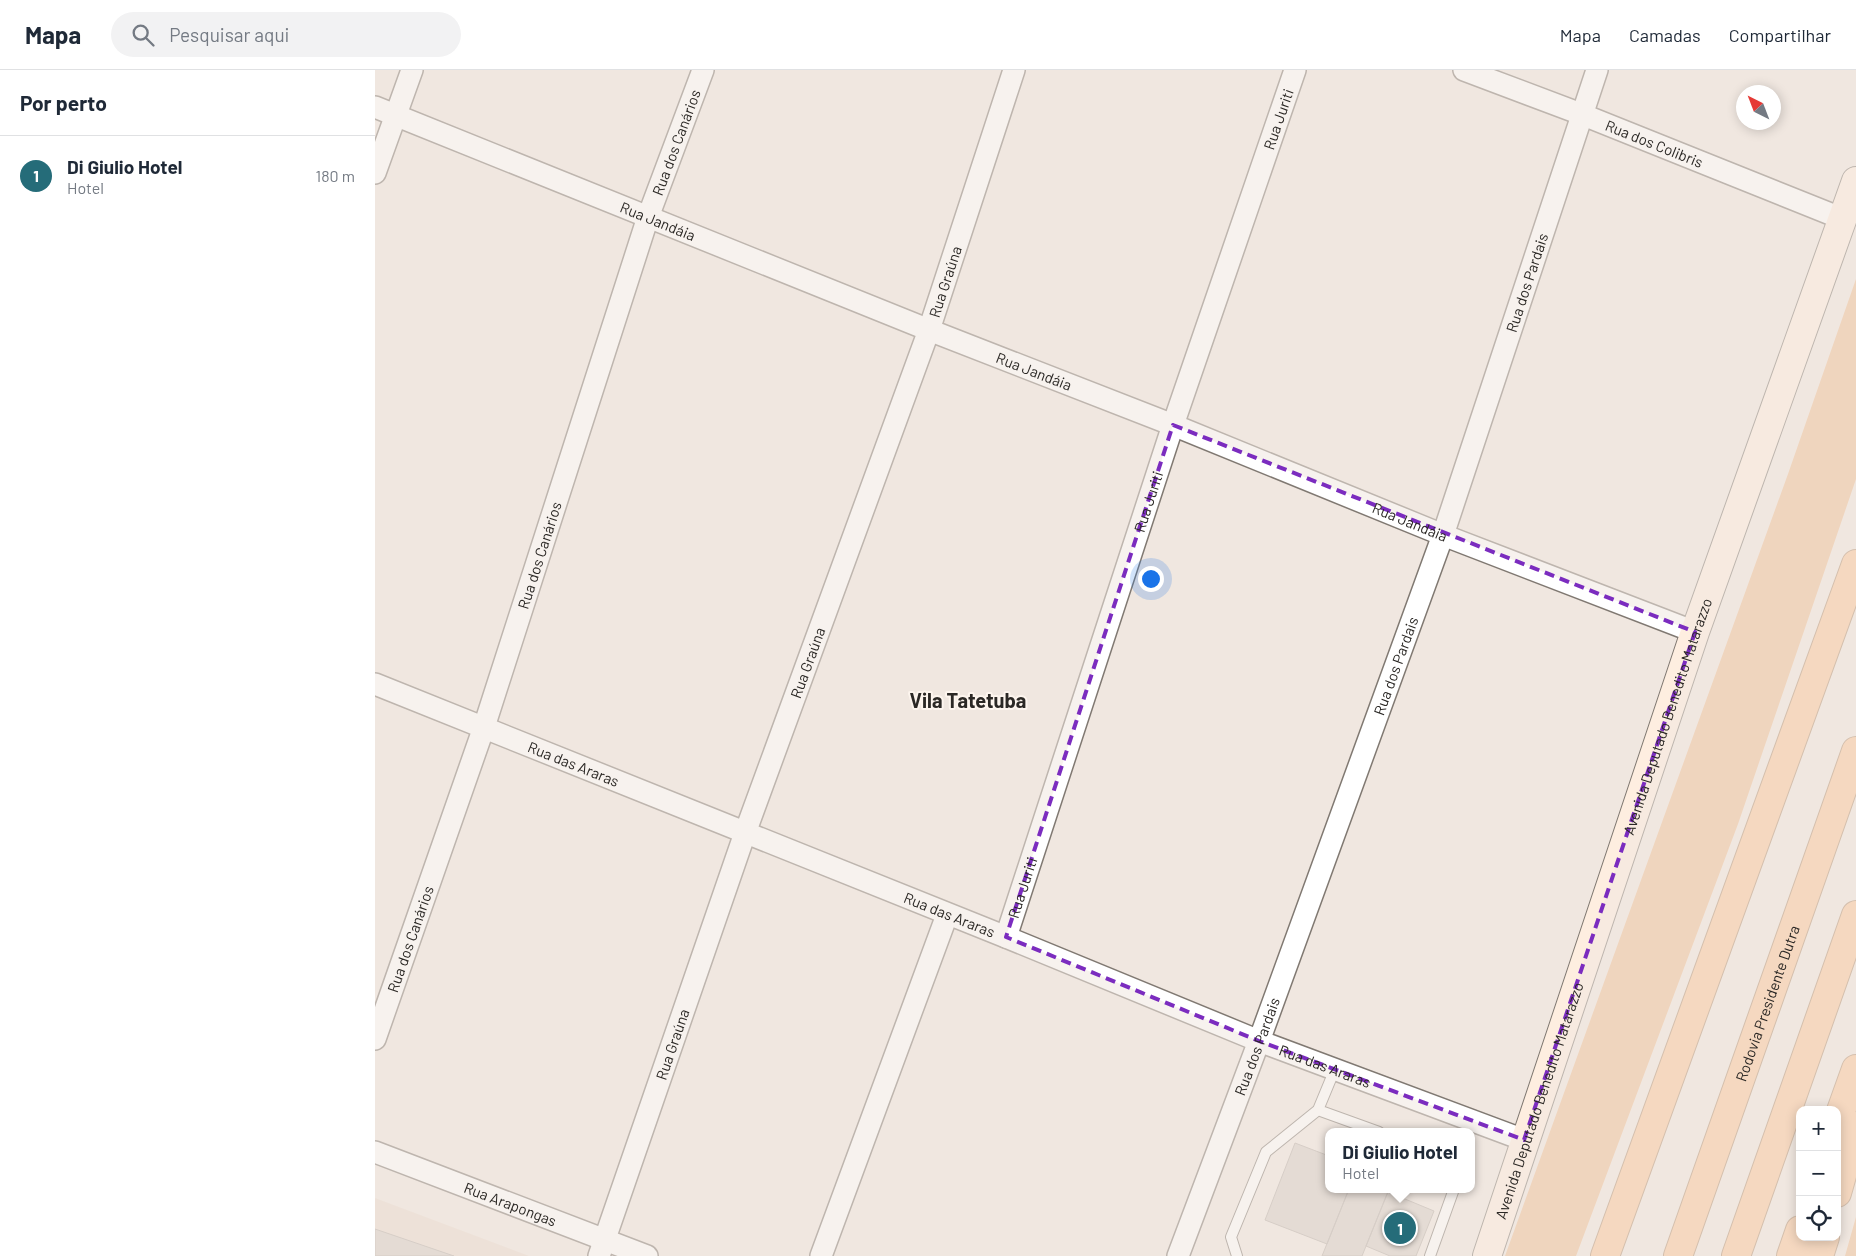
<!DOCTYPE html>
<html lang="pt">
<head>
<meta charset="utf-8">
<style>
	:root { --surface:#fff; --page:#f2f2f3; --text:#1f2937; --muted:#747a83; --line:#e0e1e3; --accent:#256c79 }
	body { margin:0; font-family:Barlow,sans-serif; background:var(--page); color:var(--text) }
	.controls { position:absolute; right:15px; bottom:15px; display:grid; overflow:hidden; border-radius:10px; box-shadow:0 2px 12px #0003 }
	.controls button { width:45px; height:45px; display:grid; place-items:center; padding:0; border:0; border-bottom:1px solid var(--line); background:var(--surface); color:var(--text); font:25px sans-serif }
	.compass { position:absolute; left:1361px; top:15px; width:45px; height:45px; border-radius:50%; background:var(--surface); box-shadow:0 2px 12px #0003; rotate:318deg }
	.you { position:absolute; left:775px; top:508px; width:18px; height:18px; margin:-12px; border:4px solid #fff; border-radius:50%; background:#1a73e8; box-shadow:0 0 0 8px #1a73e833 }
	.badge { display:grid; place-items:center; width:32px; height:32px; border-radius:50%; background:var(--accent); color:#fff; font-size:16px; font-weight:700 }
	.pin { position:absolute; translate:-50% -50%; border:2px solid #fff; box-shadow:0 1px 5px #0006 }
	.popup { position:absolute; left:950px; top:1058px; width:150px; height:65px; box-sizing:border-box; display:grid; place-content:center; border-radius:10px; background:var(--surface); filter:drop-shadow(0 1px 4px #0005); font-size:16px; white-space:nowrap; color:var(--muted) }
	.popup b { font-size:19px; color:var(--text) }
	.popup::after { content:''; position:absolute; left:50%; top:100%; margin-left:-10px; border:10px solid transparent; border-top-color:var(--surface) }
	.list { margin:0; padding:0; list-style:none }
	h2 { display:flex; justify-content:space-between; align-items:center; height:65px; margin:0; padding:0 20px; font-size:21px }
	h2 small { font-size:16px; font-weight:400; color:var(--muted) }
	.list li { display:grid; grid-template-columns:32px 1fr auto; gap:15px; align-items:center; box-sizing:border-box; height:80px; padding:0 20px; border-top:1px solid var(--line) }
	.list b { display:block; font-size:19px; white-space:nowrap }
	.list p { margin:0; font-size:16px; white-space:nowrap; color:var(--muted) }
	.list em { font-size:16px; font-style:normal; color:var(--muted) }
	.icon { flex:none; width:28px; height:28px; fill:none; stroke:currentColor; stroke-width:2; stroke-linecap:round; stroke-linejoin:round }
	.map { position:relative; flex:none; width:1481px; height:1186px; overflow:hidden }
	header { display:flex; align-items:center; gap:30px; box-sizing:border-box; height:70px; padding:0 25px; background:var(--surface); border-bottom:1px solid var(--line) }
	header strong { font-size:24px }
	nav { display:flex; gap:28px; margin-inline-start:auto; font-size:18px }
	.search { width:350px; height:45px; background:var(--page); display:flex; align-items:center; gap:12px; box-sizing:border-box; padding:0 18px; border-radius:28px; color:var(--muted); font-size:19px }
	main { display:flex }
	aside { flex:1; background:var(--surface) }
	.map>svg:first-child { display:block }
	.built { fill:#e9dacf }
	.green { fill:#eebe94 }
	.building { fill:#d4ccc5; stroke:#b7aea8 }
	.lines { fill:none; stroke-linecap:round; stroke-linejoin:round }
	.service-casing { stroke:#807972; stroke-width:12 }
	.minor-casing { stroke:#807972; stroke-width:24 }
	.secondary-casing { stroke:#807972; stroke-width:30 }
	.motorway-casing { stroke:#b28f70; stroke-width:30 }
	.service { stroke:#fff; stroke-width:10 }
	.minor { stroke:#fff; stroke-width:21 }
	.secondary { stroke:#feeee0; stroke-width:28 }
	.motorway { stroke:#fac699; stroke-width:28 }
	.marked { fill:none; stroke:#7b2cbf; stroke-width:4; stroke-dasharray:10 6; stroke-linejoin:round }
	.labels { text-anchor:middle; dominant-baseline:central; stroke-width:4; stroke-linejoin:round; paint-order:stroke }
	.street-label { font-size:15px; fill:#2b2825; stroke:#fdf5ee }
	.district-label { font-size:20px; font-weight:bold; fill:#2b2825; stroke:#fdf5ee }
</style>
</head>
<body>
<header>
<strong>Mapa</strong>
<div class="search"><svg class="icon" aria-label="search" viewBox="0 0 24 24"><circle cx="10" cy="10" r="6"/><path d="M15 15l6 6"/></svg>Pesquisar aqui</div>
<nav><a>Mapa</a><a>Camadas</a><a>Compartilhar</a></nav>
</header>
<main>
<aside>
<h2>Por perto<small></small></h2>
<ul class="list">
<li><span class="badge">1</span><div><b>Di Giulio Hotel</b><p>Hotel</p></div><em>180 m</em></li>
</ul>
</aside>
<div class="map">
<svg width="1481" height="1186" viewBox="0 0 1481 1186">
	<rect width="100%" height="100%" fill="#f0e7e0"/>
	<!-- built -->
	<path class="built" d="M 0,1128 L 154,1186 L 0,1186 Z"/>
	<!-- green -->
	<path class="green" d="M 1481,209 L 1481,409 L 1363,754 L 1201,1186 L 1130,1186 L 1413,404 Z
		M 1481,1147 L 1481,1186 L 1470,1186 Z"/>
	<!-- building -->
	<path class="building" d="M 920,1073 L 954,1086 L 954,1119 L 974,1119 L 952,1174 L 890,1150 Z
		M 974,1119 L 1014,1119 L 987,1186 L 947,1186 Z
		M 1013,1122 L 1059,1141 L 1041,1186 L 1015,1186 L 991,1176 Z
		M 0,1159 L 79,1186 L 0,1186 Z"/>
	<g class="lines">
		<defs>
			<path id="service" d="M 943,1040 L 1004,1062
				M 862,1186 L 856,1167 L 891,1082 L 943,1040 L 960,999
				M 1055,1186 L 1079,1119"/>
			<g id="minor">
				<path id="s1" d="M 1089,0 L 1206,44 L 1468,149"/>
				<path id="s2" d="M 0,37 L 554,260 L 798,355 L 1068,465 L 1320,562"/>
				<path d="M 0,103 L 37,0"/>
				<path id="s3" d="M 0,614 L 631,867 L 884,971 L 1149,1070"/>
				<path id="s4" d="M 631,867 L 798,355 L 920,0"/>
				<path id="s5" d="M 0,969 L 109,657 L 273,147 L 328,0"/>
				<path id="s6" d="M 0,1082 L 272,1186"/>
				<path id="s7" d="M 224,1186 L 370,763 L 554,260 L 639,0"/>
				<path d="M 446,1186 L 572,845"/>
				<path id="s8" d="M 803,1186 L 884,971 L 1068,465 L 1222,0"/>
			</g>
			<g id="secondary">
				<path id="s9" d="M 1112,1186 L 1320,562 L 1481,111"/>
			</g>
			<g id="motorway">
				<path d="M 1462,1052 L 1481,999"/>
				<path d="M 1462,1123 L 1481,1056"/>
				<path d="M 1230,1186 L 1481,494"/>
				<path id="s10" d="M 1303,1186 L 1481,681"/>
				<path d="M 1361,1186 L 1481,845"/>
				<path d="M 1416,1186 L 1425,1160"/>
				<path d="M 1444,1186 L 1450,1167"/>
			</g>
		</defs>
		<!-- service casing -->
		<use href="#service" class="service-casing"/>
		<!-- minor casing -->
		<use href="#minor" class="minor-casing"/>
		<!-- secondary casing -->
		<use href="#secondary" class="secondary-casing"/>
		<!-- motorway casing -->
		<use href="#motorway" class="motorway-casing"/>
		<!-- service -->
		<use href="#service" class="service"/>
		<!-- minor -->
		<use href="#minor" class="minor"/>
		<!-- secondary -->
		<use href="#secondary" class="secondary"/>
		<!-- motorway -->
		<use href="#motorway" class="motorway"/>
	</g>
	<!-- marked area -->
	<path d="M0 0H1481V1186H0ZM 798,355 L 1320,562 L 1149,1070 L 884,971 L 631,867 Z" fill="#f0e7e0" fill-opacity=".55" fill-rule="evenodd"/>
	<path class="marked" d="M 798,355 L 1320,562 L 1149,1070 L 884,971 L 631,867 Z"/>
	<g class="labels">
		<!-- street labels -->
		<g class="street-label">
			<text stroke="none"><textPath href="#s4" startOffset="862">Rua Juriti</textPath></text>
			<text stroke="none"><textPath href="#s5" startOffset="946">Rua dos Canários</textPath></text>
			<text stroke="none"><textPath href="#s1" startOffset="204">Rua dos Colibris</textPath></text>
			<text stroke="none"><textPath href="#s2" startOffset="305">Rua Jandáia</textPath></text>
			<text stroke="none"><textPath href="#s7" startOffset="1034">Rua Graúna</textPath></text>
			<text stroke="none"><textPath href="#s8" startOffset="1034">Rua dos Pardais</textPath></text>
			<text stroke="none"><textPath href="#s2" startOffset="710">Rua Jandáia</textPath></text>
			<text stroke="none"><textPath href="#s4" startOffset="458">Rua Juriti</textPath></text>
			<text stroke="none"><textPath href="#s2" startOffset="1115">Rua Jandáia</textPath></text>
			<text stroke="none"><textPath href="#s5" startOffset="511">Rua dos Canários</textPath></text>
			<text stroke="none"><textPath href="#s7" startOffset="629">Rua Graúna</textPath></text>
			<text stroke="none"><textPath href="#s8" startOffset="629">Rua dos Pardais</textPath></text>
			<text stroke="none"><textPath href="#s9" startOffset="569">Avenida Deputado Benedito Matarazzo</textPath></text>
			<text stroke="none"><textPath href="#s3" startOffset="214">Rua das Araras</textPath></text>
			<text stroke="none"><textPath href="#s4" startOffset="52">Rua Juriti</textPath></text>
			<text stroke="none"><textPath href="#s3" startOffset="619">Rua das Araras</textPath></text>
			<text stroke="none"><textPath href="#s5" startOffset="106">Rua dos Canários</textPath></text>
			<text stroke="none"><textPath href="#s10" startOffset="268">Rodovia Presidente Dutra</textPath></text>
			<text stroke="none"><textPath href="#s7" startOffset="224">Rua Graúna</textPath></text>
			<text stroke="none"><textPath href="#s8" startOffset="224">Rua dos Pardais</textPath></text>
			<text stroke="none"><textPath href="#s3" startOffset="1024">Rua das Araras</textPath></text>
			<text stroke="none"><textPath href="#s9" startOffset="164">Avenida Deputado Benedito Matarazzo</textPath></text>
			<text stroke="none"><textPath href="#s6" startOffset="145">Rua Arapongas</textPath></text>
		</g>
		<!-- district labels -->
		<g class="district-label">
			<text x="593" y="630">Vila Tatetuba</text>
		</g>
	</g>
</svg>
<div class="controls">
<button>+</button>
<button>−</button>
<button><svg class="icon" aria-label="locate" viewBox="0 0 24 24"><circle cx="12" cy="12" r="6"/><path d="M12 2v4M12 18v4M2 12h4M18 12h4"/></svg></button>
</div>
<svg class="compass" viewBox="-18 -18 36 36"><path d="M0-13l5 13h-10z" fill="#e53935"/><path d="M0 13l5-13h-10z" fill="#747a83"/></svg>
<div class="you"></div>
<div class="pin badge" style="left:1025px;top:1158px">1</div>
<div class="popup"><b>Di Giulio Hotel</b>Hotel</div>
</div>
</main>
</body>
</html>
